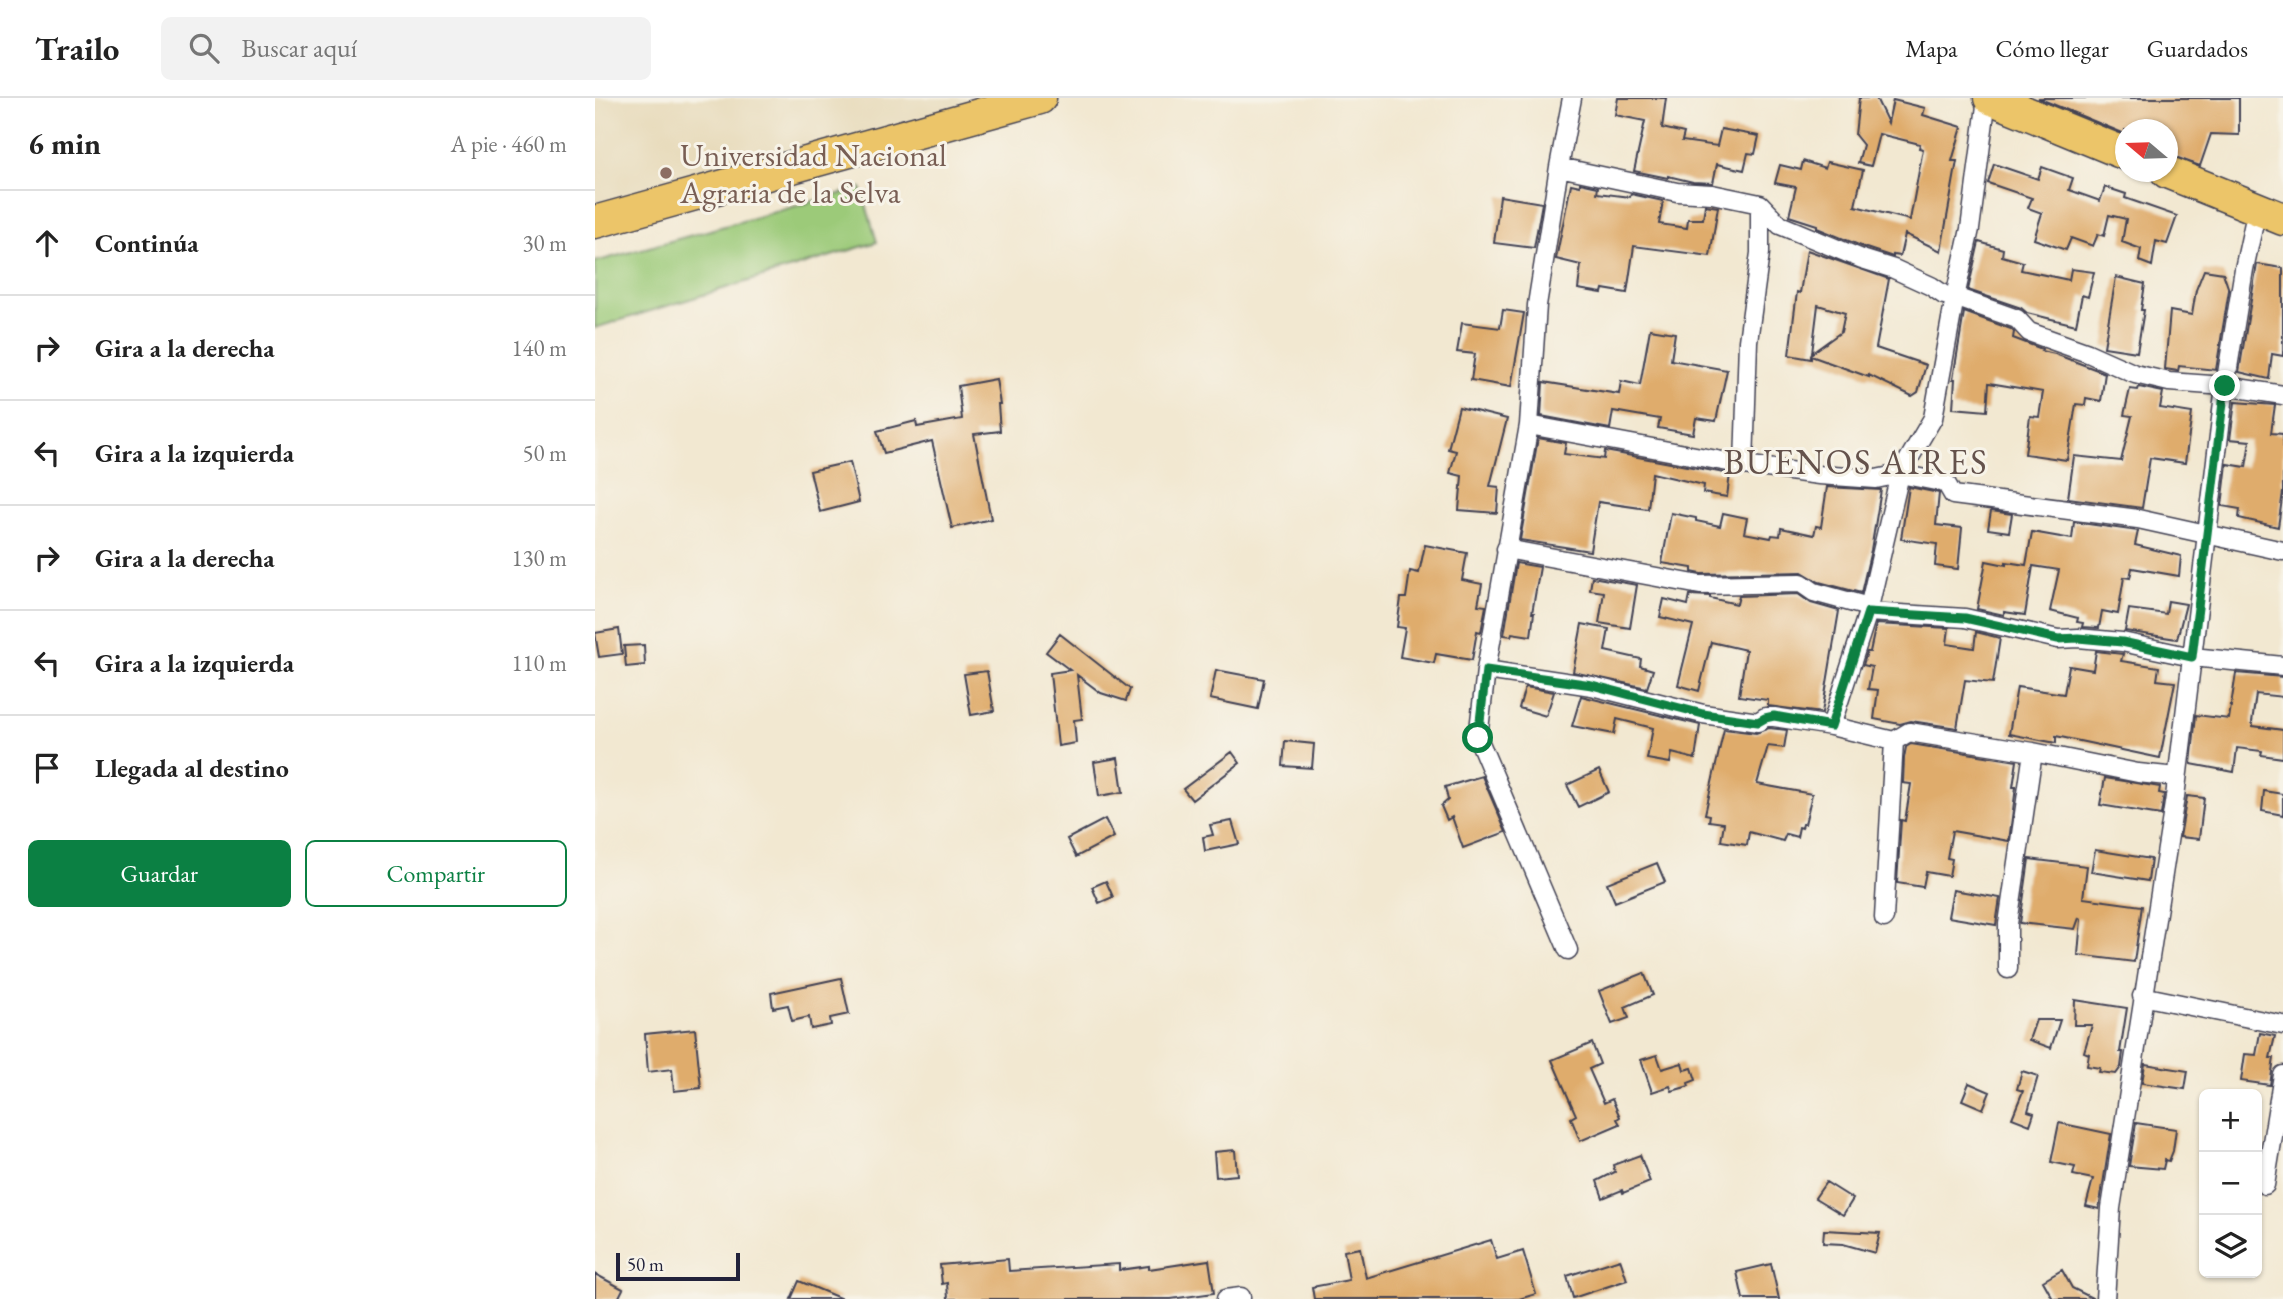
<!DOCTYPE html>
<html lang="es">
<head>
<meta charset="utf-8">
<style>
	:root { --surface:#fff; --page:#f2f2f2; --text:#222; --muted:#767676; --line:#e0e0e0; --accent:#0b8043 }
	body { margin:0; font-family:"EB Garamond",serif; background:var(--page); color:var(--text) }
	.controls { position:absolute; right:21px; bottom:21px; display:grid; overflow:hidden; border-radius:10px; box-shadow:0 2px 5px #0004 }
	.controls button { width:63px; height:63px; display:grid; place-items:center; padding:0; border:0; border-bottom:2px solid var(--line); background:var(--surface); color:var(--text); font:35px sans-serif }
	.compass { position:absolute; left:1520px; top:21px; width:63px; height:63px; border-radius:50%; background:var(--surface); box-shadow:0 2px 5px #0004; rotate:289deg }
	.scale { position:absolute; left:21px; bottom:18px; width:124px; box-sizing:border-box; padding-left:7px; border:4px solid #22223b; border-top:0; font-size:19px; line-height:24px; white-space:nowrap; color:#22223b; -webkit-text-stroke:5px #f7f3e8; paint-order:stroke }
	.stop { position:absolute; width:21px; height:21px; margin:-16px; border:5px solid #0b8043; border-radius:50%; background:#fff }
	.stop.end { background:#0b8043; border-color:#fff; box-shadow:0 2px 7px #0008 }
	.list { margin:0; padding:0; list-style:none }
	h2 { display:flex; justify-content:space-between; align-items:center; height:91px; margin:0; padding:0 28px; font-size:30px }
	h2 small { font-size:23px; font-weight:400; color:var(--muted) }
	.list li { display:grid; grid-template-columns:46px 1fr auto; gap:21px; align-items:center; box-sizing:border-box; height:105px; padding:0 28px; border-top:2px solid var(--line) }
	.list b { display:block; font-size:26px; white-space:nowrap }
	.list em { font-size:23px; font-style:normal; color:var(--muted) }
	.actions { display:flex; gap:14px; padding:21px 28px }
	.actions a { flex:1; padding:16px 0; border:2px solid var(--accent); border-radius:10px; text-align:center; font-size:24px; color:var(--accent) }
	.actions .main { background:var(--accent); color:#fff }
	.icon { flex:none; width:38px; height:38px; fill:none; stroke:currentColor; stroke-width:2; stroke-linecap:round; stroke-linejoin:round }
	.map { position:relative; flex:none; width:1688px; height:1201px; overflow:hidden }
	header { display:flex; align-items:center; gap:42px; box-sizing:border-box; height:98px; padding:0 35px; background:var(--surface); border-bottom:2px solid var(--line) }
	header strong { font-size:33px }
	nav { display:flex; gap:38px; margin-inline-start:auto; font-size:24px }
	.search { width:490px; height:63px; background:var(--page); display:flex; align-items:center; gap:18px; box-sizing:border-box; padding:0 24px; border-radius:10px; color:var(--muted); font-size:26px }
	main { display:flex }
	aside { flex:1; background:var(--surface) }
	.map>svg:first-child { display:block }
	.built { fill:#e7daba }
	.green { fill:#9cca79; stroke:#5f765a; stroke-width:2 }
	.building { fill:#dfac6c; fill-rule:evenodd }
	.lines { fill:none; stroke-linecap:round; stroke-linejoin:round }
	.street-casing { stroke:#414052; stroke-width:21 }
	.highway-casing { stroke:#414052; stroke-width:35 }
	.street { stroke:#fff; stroke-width:18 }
	.highway { stroke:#ecc569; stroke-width:32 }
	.route { stroke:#0b8043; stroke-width:9 }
	.education-dot { fill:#8d6e63; stroke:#f7f3e8; stroke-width:2.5 }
	.labels { text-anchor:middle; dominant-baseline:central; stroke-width:6; stroke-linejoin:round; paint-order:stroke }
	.education-label { font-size:32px; fill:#785e54; stroke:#f7f3e8; text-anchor:start }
	.quarter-label { font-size:35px; letter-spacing:2px; fill:#64524c; stroke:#f7f3e8 }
</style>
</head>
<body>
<header>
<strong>Trailo</strong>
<div class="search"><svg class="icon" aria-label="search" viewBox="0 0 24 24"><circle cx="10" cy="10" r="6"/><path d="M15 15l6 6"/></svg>Buscar aquí</div>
<nav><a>Mapa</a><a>Cómo llegar</a><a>Guardados</a></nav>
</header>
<main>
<aside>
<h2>6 min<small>A pie · 460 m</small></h2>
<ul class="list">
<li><svg class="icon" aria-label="ahead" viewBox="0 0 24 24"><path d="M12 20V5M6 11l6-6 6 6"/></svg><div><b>Continúa</b></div><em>30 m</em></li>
<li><svg class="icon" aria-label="right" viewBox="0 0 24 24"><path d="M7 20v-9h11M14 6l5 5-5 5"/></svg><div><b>Gira a la derecha</b></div><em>140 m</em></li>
<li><svg class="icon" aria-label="left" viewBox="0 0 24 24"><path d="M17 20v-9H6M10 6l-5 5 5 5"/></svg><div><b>Gira a la izquierda</b></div><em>50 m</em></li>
<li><svg class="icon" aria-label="right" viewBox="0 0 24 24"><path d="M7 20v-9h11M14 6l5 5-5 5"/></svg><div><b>Gira a la derecha</b></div><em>130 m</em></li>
<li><svg class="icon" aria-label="left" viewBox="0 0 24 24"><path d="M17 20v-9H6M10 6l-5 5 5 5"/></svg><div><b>Gira a la izquierda</b></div><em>110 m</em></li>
<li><svg class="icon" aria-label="arrive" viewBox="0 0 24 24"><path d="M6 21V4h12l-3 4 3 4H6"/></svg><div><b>Llegada al destino</b></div></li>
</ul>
<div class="actions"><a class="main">Guardar</a><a>Compartir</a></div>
</aside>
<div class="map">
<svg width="1688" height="1201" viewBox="0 0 1688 1201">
	<rect width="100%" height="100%" fill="#f7f3e8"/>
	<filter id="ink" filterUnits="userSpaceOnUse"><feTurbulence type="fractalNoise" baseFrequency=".0143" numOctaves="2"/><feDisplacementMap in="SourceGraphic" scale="14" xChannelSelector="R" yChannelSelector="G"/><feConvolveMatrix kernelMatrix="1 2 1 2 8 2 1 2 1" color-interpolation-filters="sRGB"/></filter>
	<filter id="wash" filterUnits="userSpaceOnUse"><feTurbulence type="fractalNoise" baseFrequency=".00686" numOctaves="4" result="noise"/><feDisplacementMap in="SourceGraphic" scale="28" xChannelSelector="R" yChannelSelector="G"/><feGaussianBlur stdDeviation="1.57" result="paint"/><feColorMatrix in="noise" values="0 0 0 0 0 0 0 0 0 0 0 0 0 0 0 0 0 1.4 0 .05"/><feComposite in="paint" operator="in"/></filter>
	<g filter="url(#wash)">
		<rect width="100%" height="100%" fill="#f2e8d1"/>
		<!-- built -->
		<path class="built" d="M 0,0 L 425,0 L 0,109 Z"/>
		<!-- green -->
		<path class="green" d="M 266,90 L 282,144 L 0,230 L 0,164 Z"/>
		<g id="blocks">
			<!-- building -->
			<path class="building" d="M 1023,0 L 1071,0 L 1067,30 L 1089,35 L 1087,43 L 1122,48 L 1126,31 L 1164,38 L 1160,56 L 1153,55 L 1149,72 L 1122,66 L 1118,85 L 1098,84 L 1073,78 L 1073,80 L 1039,73 L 1050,23 L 1020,17 Z
				M 1264,0 L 1281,0 L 1293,25 L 1298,2 L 1330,10 L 1328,17 L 1367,29 L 1357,63 L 1362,63 L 1346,153 L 1310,136 L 1305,158 L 1298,157 L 1298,159 L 1271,150 L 1222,130 L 1222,127 L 1194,118 L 1201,89 L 1180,85 L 1185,67 L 1206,72 L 1208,63 L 1230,70 L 1232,64 L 1268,72 L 1260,108 L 1315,122 L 1328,51 L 1324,50 L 1325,46 L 1284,36 L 1276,68 L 1263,65 L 1268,47 L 1260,37 Z
				M 1443,0 L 1644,0 L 1644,37 L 1616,36 L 1605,68 L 1572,56 L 1572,32 L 1530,32 L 1530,36 Z
				M 1399,66 L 1443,81 L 1447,69 L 1478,80 L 1474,92 L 1505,103 L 1510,89 L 1531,96 L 1530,100 L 1582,118 L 1572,146 L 1561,143 L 1557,168 L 1544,163 L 1546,151 L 1527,144 L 1531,121 L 1514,117 L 1509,138 L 1503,136 L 1498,148 L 1476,140 L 1471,152 L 1439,141 L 1447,115 L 1433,110 L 1437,100 L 1393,85 Z
				M 985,85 L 1003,89 L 1002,95 L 1035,99 L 1036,96 L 1068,103 L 1064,126 L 1092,130 L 1093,121 L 1108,121 L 1110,107 L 1123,109 L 1115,158 L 1039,148 L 1032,195 L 1008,191 L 1007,195 L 983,191 L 986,167 L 961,161 L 976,86 L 985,88 Z
				M 905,98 L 947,105 L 939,150 L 899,145 Z
				M 1384,144 L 1408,151 L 1407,158 L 1428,164 L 1426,172 L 1474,182 L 1476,171 L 1499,174 L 1493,199 L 1487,197 L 1481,227 L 1432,215 L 1426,210 L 1373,192 Z
				M 1212,152 L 1294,181 L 1281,250 L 1331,267 L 1323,294 L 1317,298 L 1274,277 L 1274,279 L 1216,258 L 1216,261 L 1194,257 L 1202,194 L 1205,195 ZM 1223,207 L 1250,215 L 1246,234 L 1217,255 Z
				M 1662,166 L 1688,170 L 1688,258 L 1677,256 L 1674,281 L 1644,274 Z
				M 1609,172 L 1628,175 L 1634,192 L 1621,272 L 1584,268 L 1583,273 L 1570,271 L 1575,213 L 1597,217 L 1601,192 Z
				M 1521,179 L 1550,186 L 1546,212 L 1549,212 L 1542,254 L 1509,249 Z
				M 908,212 L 929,215 L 916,289 L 876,282 L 880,256 L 862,254 L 867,225 L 905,230 Z
				M 1369,214 L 1416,231 L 1419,234 L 1418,240 L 1447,251 L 1446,253 L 1460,256 L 1510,275 L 1506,303 L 1491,300 L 1490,307 L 1481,306 L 1472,362 L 1430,356 L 1435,318 L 1444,319 L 1448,294 L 1394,285 L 1392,313 L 1358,310 L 1360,281 L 1358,281 Z
				M 1055,231 L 1080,235 L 1076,262 L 1132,272 L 1121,323 L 1101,320 L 1098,336 L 1063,330 L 1065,321 L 1018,313 L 1015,331 L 946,318 L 948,284 L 1024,296 L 1026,283 L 1045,287 Z
				M 401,281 L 405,306 L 403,306 L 405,333 L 379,336 L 396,421 L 357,430 L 337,343 L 289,355 L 282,333 L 321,323 L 322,329 L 367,321 L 363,288 Z
				M 1544,289 L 1568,294 L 1565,310 L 1597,315 L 1590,365 L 1555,360 L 1547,410 L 1473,400 L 1479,358 L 1526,363 L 1537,318 L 1529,317 L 1535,291 L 1543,292 Z
				M 1640,304 L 1680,307 L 1676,335 L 1688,336 L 1688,394 L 1683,429 L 1644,420 L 1645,411 L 1627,408 L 1632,366 L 1651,369 L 1655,343 L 1635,341 Z
				M 864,309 L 912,321 L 895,388 L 904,389 L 902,415 L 864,412 L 867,378 L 855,375 L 861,353 L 853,351 Z
				M 943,340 L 971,345 L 969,356 L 1009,361 L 1010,353 L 1135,376 L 1132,399 L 1108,395 L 1109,387 L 1057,375 L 1053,411 L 1003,404 L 995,453 L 925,442 Z
				M 255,364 L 264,404 L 225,414 L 215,373 Z
				M 1232,389 L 1286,392 L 1276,452 L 1266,495 L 1224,484 L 1207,474 L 1106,476 L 1097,474 L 1097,470 L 1067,465 L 1076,415 L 1101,420 L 1101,423 L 1125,428 L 1128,415 L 1152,420 L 1149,435 L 1176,440 L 1177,437 L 1185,438 L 1186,430 L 1219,437 L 1221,428 L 1226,429 Z
				M 1314,389 L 1344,395 L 1341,427 L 1367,430 L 1363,471 L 1340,468 L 1342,446 L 1306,441 Z
				M 1396,413 L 1417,416 L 1414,434 L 1393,431 Z
				M 1479,424 L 1543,433 L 1540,447 L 1586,458 L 1584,478 L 1537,470 L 1535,480 L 1529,479 L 1523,516 L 1507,513 L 1504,530 L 1487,529 L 1488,525 L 1482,524 L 1483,520 L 1455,513 L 1464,472 L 1438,468 L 1430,517 L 1409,514 L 1409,517 L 1382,511 L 1391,463 L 1411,467 L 1411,464 L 1431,467 L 1437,434 L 1477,441 Z
				M 830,447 L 872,455 L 867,482 L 887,486 L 883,507 L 891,508 L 886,534 L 882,533 L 877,562 L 841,556 L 839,565 L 805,559 L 810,530 L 802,529 L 806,500 L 811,500 L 815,473 L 824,475 Z
				M 921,465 L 945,469 L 937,515 L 939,515 L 936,538 L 917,535 L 916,538 L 909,537 Z
				M 997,479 L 1042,487 L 1035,530 L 1004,525 L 1009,494 L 995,492 Z
				M 1203,496 L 1216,505 L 1244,513 L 1227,615 L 1173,608 L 1173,602 L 1144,598 L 1151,552 L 1116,544 L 1104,593 L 1083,587 L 1098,527 L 1065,519 L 1069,501 L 1093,507 L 1095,497 L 1115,498 L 1115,500 L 1142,506 L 1144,498 Z
				M 1573,503 L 1591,506 L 1582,541 L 1530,533 L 1534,511 L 1571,516 Z
				M 987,526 L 1014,531 L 1010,553 L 1046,561 L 1045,568 L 1058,572 L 1052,590 L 978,574 Z
				M 1281,526 L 1354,530 L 1352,546 L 1379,550 L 1381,534 L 1405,540 L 1398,585 L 1370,582 L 1362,630 L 1316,623 L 1305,626 L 1279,621 L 1283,592 L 1273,591 L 1277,569 L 1268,567 L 1272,554 L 1275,554 Z
				M 24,531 L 27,556 L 4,559 L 0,535 Z
				M 465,536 L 535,591 L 531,603 L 506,595 L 482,577 L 487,621 L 479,622 L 481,645 L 463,648 L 455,575 L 475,572 L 451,554 Z
				M 49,547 L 50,567 L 31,569 L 29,548 Z
				M 1501,553 L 1528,556 L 1526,563 L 1564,569 L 1562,582 L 1580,584 L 1565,660 L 1461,638 L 1461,645 L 1414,636 L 1422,589 L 1469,596 L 1474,568 L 1498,572 Z
				M 621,572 L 669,581 L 663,611 L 615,601 Z
				M 392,573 L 399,613 L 376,617 L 369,576 Z
				M 1641,575 L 1688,579 L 1688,599 L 1661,596 L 1657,624 L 1658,628 L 1688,632 L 1688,660 L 1666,657 L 1667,653 L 1642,650 L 1639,674 L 1596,666 L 1601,617 L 1634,621 Z
				M 930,589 L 959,594 L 951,618 L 924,610 Z
				M 986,598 L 1105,627 L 1100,661 L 1077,655 L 1075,665 L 1052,661 L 1058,630 L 1022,621 L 1019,636 L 977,628 Z
				M 1174,630 L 1192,632 L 1189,650 L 1173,648 L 1162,686 L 1217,696 L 1210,726 L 1208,726 L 1207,730 L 1204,729 L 1202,739 L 1191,736 L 1188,743 L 1154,734 L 1152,747 L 1126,743 L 1129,725 L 1114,723 L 1115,717 L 1110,716 L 1129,631 L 1161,635 Z
				M 690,643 L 719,646 L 717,670 L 688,668 Z
				M 1316,646 L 1422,663 L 1418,689 L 1421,689 L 1414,743 L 1357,733 L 1352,760 L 1357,761 L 1354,778 L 1331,774 L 1328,789 L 1302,785 L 1306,722 L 1310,723 L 1316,686 L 1308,685 L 1309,660 L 1311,649 Z
				M 637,654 L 645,665 L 597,702 L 588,691 Z
				M 523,660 L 528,694 L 504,698 L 499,664 Z
				M 1004,672 L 1014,694 L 983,709 L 972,687 Z
				M 887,678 L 911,734 L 868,750 L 857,719 L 852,722 L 846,708 L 853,702 L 850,689 Z
				M 1510,680 L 1565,689 L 1564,695 L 1569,696 L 1566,717 L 1505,707 Z
				M 1669,693 L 1688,696 L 1688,717 L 1667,713 Z
				M 1592,698 L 1609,700 L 1604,741 L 1585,739 Z
				M 510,721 L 519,739 L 481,759 L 472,741 Z
				M 637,723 L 644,746 L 610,753 L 608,739 L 618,737 L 615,727 Z
				M 1500,752 L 1556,761 L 1553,783 L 1496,774 Z
				M 1434,761 L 1492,768 L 1488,800 L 1547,808 L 1539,864 L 1483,857 L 1486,821 L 1484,820 L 1480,831 L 1425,825 Z
				M 1062,765 L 1070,784 L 1020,804 L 1012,785 Z
				M 511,783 L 518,799 L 504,805 L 497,789 Z
				M 1358,792 L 1405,800 L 1401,827 L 1353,819 Z
				M 1049,875 L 1058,897 L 1030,909 L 1034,920 L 1017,926 L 1004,893 Z
				M 246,880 L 254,916 L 235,920 L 236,927 L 216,931 L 214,919 L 197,923 L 193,907 L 178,910 L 176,895 Z
				M 1480,902 L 1532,910 L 1525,954 L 1528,954 L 1526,969 L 1521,976 L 1504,974 L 1505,970 L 1492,968 L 1494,956 L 1489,954 L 1497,927 L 1479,927 Z
				M 1441,922 L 1465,922 L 1456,950 L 1434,942 Z
				M 100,931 L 106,990 L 79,993 L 77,971 L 53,974 L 50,936 Z
				M 1665,935 L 1680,938 L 1675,960 L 1679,960 L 1675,987 L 1646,983 L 1650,956 L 1661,957 Z
				M 997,945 L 1005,966 L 994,971 L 1009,1005 L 1017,1001 L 1025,1019 L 1022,1021 L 1025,1026 L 985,1043 L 976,1020 L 981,1017 L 957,962 Z
				M 1062,957 L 1067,971 L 1087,965 L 1089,972 L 1097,970 L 1101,982 L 1093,985 L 1094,988 L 1077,993 L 1075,988 L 1057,994 L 1046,962 Z
				M 1550,966 L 1593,973 L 1590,991 L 1547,985 Z
				M 1427,973 L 1443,978 L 1433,1013 L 1439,1015 L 1435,1027 L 1417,1020 L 1428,993 L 1422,991 Z
				M 1374,985 L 1395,994 L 1388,1011 L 1367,1002 Z
				M 1464,1025 L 1516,1036 L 1504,1111 L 1491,1108 L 1498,1081 L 1478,1077 L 1480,1069 L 1456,1064 Z
				M 1541,1025 L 1581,1031 L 1578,1053 L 1574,1063 L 1570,1062 L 1568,1071 L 1534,1068 Z
				M 640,1052 L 642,1077 L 621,1079 L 619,1054 Z
				M 1045,1057 L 1055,1084 L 1028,1095 L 1027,1092 L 1008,1100 L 1002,1083 L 1020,1074 L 1018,1067 Z
				M 1231,1084 L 1258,1101 L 1248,1117 L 1220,1100 Z
				M 1229,1132 L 1285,1135 L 1280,1155 L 1248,1146 L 1228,1145 Z
				M 896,1142 L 902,1161 L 928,1153 L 941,1196 L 924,1201 L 719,1201 L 717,1189 L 754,1182 L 749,1153 L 765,1150 L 771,1180 Z
				M 413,1161 L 414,1173 L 524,1166 L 524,1172 L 554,1168 L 554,1171 L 614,1162 L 619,1195 L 576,1201 L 353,1201 L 352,1185 L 347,1186 L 345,1167 Z
				M 1025,1161 L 1032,1182 L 978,1200 L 972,1178 Z
				M 1176,1166 L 1184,1201 L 1148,1201 L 1142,1174 Z
				M 1467,1172 L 1477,1190 L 1499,1201 L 1458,1201 L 1448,1183 Z
				M 0,1176 L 28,1191 L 23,1201 L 0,1201 Z
				M 204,1183 L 247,1201 L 196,1201 Z"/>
		</g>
	</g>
	<g filter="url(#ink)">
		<use href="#blocks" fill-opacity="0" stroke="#414052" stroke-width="2"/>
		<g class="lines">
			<defs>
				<path id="street" d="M 964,69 L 1082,94 L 1117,96 L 1165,106
					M 934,327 L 1149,367 L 1224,377 L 1281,381 L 1305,376 L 1351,385 L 1358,397 L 1543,421 L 1688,453
					M 1149,367 L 1153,243 L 1165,155 L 1165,106 L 1185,127 L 1267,161 L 1299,171 L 1336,188 L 1349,197 L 1360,199 L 1422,221 L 1434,234 L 1493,255 L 1540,276 L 1574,284 L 1630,288 L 1688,297
					M 911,451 L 1105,487 L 1206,485 L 1219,494 L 1270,508 L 1273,514 L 1370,520 L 1463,541 L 1483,540 L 1527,544 L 1597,559 L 1688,568
					M 891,572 L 997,588 L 1108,616 L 1163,624 L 1170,619 L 1179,619 L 1236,628 L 1299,643 L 1314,634 L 1438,654 L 1543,675 L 1582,679 L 1581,689
					M 1236,628 L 1273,514 L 1305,376 L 1338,320 L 1360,199 L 1375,131 L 1392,0
					M 1289,820 L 1299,643
					M 973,852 L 883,640 L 891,572 L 934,327 L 942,207 L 964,69 L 977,0
					M 1413,871 L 1413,826 L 1438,654
					M 1547,898 L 1688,927
					M 1670,1087 L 1688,977
					M 631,1201 L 646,1199 L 646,1201
					M 1510,1201 L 1516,1110 L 1580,699 L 1630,288 L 1649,171 L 1662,111"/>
				<path id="highway" d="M 1395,0 L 1531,56
					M 1572,74 L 1688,121
					M 0,124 L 445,0"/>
			</defs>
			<!-- street casing -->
			<use href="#street" class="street-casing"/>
			<!-- highway casing -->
			<use href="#highway" class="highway-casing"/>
			<!-- street -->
			<use href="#street" class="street"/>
			<!-- highway -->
			<use href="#highway" class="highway"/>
		</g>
	</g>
	<g class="lines" filter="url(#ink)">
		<!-- route -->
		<path class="route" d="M 883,640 L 891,572 L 997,587 L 1108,616 L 1163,624 L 1170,620 L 1179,618 L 1236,628 L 1273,514 L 1370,520 L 1463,541 L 1483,540 L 1527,544 L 1597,559 L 1630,288"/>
	</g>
	<!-- markers -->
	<circle class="education-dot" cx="71" cy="75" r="7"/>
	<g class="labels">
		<!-- education labels -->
		<g class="education-label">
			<text x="85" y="57">Universidad Nacional<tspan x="85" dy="37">Agraria de la Selva</tspan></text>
		</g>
		<!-- quarter labels -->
		<g class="quarter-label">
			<text x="1261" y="363">BUENOS AIRES</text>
		</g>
	</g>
</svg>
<div class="controls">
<button>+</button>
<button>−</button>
<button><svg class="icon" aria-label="layers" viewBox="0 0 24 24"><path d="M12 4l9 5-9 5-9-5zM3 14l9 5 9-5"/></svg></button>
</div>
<svg class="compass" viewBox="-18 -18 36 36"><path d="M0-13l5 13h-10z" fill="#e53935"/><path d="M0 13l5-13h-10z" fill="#767676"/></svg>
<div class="scale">50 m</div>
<div class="stop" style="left:883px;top:640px"></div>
<div class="stop end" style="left:1630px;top:288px"></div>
</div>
</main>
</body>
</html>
